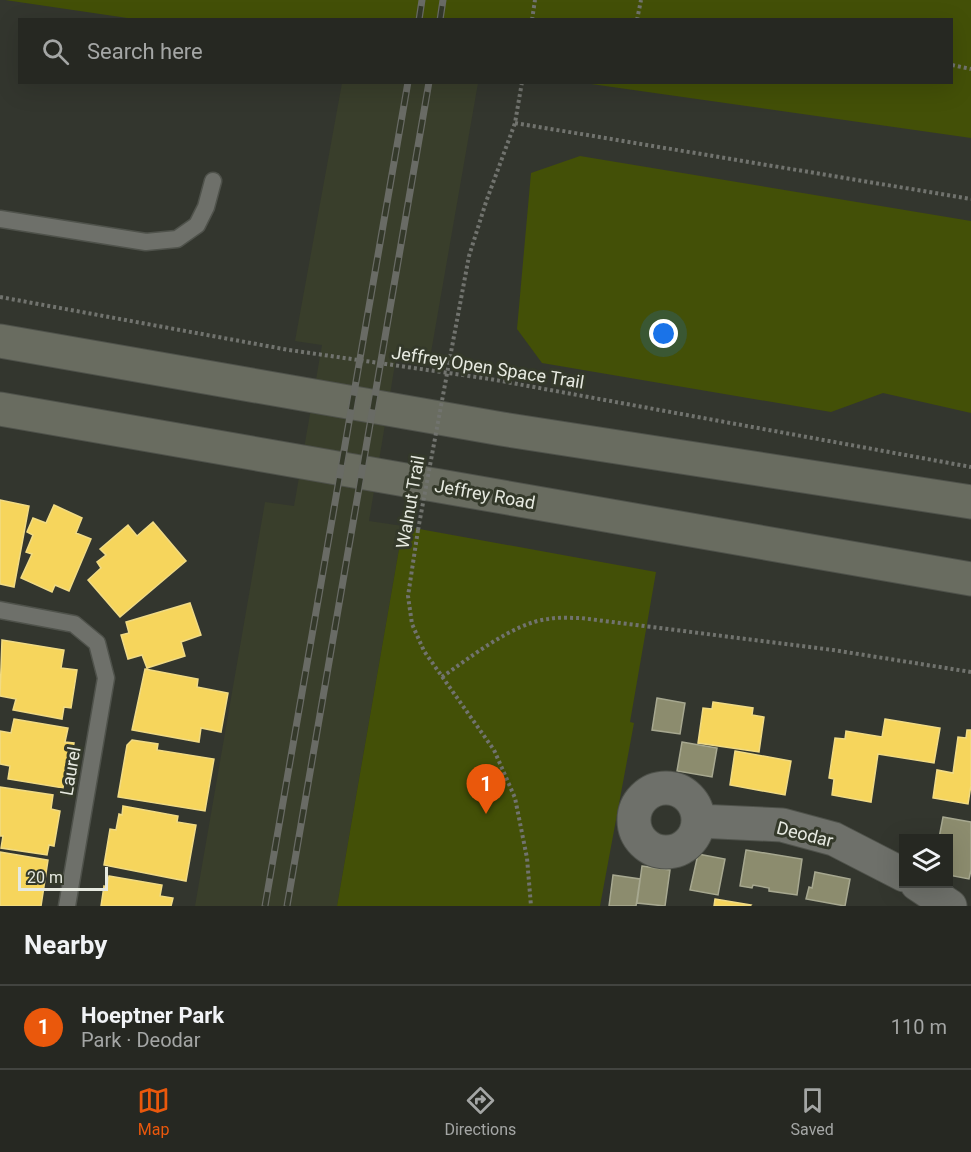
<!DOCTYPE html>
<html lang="en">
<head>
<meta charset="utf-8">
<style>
	:root { --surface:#262822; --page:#2e302a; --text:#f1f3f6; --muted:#a4a6a5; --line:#424440; --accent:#ea580c }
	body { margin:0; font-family:Roboto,sans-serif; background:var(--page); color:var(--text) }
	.controls { position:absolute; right:18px; bottom:18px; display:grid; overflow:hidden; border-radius:0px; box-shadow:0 6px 24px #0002 }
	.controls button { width:54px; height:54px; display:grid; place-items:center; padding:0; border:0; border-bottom:2px solid var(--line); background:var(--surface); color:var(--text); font:30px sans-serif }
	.scale { position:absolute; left:18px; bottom:15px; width:90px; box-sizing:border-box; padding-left:6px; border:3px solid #e6e9e0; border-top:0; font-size:16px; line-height:21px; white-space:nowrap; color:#e6e9e0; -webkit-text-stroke:4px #34392a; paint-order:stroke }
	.you { position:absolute; left:664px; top:334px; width:21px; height:21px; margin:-15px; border:4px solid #fff; border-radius:50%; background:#1a73e8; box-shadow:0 0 0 9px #1a73e833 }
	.badge { display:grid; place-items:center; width:39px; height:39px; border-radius:50%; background:var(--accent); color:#fff; font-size:20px; font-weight:700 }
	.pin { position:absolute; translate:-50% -50px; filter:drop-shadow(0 2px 3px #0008) }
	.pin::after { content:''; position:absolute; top:32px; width:21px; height:18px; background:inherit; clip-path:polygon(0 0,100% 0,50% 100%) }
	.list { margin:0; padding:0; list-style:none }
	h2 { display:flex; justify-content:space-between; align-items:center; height:78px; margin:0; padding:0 24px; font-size:26px }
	h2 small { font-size:20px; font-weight:400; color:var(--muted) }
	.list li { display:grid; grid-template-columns:39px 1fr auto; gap:18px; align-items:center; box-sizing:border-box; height:84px; padding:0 24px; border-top:2px solid var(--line) }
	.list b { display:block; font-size:22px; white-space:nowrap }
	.list p { margin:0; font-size:20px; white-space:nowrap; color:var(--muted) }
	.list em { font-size:20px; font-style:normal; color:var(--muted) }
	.icon { flex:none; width:33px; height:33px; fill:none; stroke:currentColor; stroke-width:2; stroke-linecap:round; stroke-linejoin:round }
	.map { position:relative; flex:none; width:971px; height:906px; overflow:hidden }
	.search { position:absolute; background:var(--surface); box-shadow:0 6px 24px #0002; left:18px; right:18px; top:18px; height:66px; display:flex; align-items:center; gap:15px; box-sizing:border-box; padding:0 21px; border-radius:0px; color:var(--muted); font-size:22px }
	.sheet { height:162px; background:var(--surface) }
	nav { display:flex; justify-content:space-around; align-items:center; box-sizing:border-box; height:84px; border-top:2px solid var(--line); background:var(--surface); font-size:16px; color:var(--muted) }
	nav a { display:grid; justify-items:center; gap:3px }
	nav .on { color:var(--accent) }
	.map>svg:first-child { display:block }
	.built { fill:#393e2b }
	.green { fill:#435007 }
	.homes { fill:#f6d55c; stroke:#f1db84; stroke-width:1.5 }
	.industry { fill:#8c8c6e; stroke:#a7a890; stroke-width:1.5 }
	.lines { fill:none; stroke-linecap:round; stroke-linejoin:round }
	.lane-casing { stroke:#4f524b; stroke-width:19 }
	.street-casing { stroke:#4f524b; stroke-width:35 }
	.primary-casing { stroke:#4f524b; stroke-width:35 }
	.path { stroke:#71736e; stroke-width:4; stroke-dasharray:3 3; stroke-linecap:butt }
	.lane { stroke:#6e706a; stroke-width:16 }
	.street { stroke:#6e706a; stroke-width:33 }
	.primary { stroke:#696c60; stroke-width:33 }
	.rail-casing { stroke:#696b65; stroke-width:7 }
	.rail { stroke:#34392a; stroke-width:4.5; stroke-dasharray:14; stroke-linecap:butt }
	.path-bridge { stroke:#71736e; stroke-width:4; stroke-dasharray:3 3; stroke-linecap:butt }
	.labels { text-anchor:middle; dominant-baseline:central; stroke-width:6; stroke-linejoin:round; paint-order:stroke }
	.street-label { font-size:18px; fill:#e6e9e0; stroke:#34392a }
</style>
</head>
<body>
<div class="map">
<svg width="971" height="906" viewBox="0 0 971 906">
	<rect width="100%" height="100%" fill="#33362e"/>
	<!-- built -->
	<path class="built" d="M 342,83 L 478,83 L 429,364 L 396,358 L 369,521 L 403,526 L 337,906 L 195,906 L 265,502 L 294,506 L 322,345 L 295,341 Z"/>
	<!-- green -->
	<path class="green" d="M 5,0 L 971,0 L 971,138 L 584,83 L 952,82 L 952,20 L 141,20 Z
		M 580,156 L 971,221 L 971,413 L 883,393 L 831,412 L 542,363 L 517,329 L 531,173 Z
		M 403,526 L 656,572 L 630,722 L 634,723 L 600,906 L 337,906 Z"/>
	<!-- homes -->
	<path class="homes" d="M 0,500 L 29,506 L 14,587 L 0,584 Z
		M 54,505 L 82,518 L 76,533 L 91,539 L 69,591 L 55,585 L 52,592 L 21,578 L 32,554 L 26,552 L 33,535 L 27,532 L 33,518 L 46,523 Z
		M 153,522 L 186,561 L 120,617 L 88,580 L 101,568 L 97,562 L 106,555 L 100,549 L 128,525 L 137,536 Z
		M 190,603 L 201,635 L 181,642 L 185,656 L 147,668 L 142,655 L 128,659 L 121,635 L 129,633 L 126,622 Z
		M 2,640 L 64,650 L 61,668 L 77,670 L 71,708 L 64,707 L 62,719 L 13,710 L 16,699 L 0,696 Z
		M 145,669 L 198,679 L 197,687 L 228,693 L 221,732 L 201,728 L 199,742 L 132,730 Z
		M 713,702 L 753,708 L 752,715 L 764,717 L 759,752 L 698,743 L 703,708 L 712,709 Z
		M 14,719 L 68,728 L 65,742 L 74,743 L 69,775 L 65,774 L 63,788 L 8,779 L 10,766 L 0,764 L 0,731 L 11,733 Z
		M 885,719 L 940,728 L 934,763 L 878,754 L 871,802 L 832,795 L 834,779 L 829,778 L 835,738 L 845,739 L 846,731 L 882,737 Z
		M 967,730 L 971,730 L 971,785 L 968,804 L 933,798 L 937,770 L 953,773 L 958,737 L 966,738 Z
		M 132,740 L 158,744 L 157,750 L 214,759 L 205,811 L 118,797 L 127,745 Z
		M 735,751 L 791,761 L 785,795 L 730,785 Z
		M 0,787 L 53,795 L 51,809 L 60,811 L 54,846 L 49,845 L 47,855 L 1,848 L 3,836 L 0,836 Z
		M 123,806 L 178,816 L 177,822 L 196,825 L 186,881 L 104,865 L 110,829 L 116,830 L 119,814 L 122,815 Z
		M 0,852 L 48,860 L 41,906 L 0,906 Z
		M 109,876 L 162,885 L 160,896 L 173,898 L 171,906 L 101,906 L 104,886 L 107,887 Z
		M 715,899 L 751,905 L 750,906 L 714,906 Z"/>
	<!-- industry -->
	<path class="industry" d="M 657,698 L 685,703 L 680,734 L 652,730 Z
		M 682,742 L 717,748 L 712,777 L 677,771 Z
		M 943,817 L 971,822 L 971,870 L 969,879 L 948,875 L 948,838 L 939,838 Z
		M 746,850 L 802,859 L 797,895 L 769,891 L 769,888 L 753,885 L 752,888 L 740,886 Z
		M 698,854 L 725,859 L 718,895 L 690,890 Z
		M 642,866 L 670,870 L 665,906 L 637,903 Z
		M 815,872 L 850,879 L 845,906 L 806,899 L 809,887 L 812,888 Z
		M 613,875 L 640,879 L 636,906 L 609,906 Z"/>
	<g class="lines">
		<defs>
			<path id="lane" d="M 0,219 L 146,242 L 177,239 L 197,225 L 206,207 L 213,181
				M 0,610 L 74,624 L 97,643 L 106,678 L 67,906"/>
			<path id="street" d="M634 820a32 32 0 1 1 64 0a32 32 0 1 1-64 0Z
				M 698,821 L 782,825 L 834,839 L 904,875
				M 917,884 L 950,906"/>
			<path id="primary" d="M 0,341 L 502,429 L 971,502
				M 0,409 L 971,579"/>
		</defs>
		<!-- lane casing -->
		<use href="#lane" class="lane-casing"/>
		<!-- street casing -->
		<use href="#street" class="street-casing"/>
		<!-- primary casing -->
		<use href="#primary" class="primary-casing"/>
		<!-- path -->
		<path class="path" d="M 532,20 L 535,0
			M 637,20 L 641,0
			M 952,65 L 971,69
			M 515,123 L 971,199
			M 0,297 L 289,350 L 490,379 L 971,467
			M 449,363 L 469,256 L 486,202 L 515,123 L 522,82
			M 418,530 L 408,596 L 412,624 L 424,651 L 494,750 L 515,798 L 527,858 L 531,906
			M 442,677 C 471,657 513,623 548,619 C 558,617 570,618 581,618 L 833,650 L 971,672"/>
		<!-- lane -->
		<use href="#lane" class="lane"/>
		<!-- street -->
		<use href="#street" class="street"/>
		<!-- primary -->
		<use href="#primary" class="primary"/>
		<defs>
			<path id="rail" d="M 419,20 L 422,0
				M 440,20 L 443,0
				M 265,906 L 408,82
				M 287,906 L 429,82"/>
		</defs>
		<!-- rail casing -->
		<use href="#rail" class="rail-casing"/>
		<!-- rail -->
		<use href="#rail" class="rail"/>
		<!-- path-bridge -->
		<path class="path-bridge" d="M 418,530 L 449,363"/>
	</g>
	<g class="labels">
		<!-- street labels -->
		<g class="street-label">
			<text transform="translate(488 367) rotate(9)">Jeffrey Open Space Trail</text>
			<text transform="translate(485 494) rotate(10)">Jeffrey Road</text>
			<text transform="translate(410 502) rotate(-80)">Walnut Trail</text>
			<text transform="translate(70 771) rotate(-80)">Laurel</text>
			<text transform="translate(805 834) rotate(14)">Deodar</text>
		</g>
	</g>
</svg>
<div class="controls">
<button><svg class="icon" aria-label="layers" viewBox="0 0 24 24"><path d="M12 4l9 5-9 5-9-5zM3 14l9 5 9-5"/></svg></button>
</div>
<div class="scale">20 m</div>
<div class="you"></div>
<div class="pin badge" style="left:486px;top:814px">1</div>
<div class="search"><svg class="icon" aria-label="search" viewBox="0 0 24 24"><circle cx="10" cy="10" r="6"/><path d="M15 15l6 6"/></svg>Search here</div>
</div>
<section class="sheet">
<h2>Nearby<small></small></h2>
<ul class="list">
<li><span class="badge">1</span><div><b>Hoeptner Park</b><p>Park · Deodar</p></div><em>110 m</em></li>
</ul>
</section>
<nav>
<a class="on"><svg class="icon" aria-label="map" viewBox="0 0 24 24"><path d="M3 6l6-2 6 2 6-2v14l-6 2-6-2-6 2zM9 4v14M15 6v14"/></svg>Map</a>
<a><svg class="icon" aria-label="directions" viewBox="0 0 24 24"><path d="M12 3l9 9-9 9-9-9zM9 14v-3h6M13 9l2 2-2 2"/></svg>Directions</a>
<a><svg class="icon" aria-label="saved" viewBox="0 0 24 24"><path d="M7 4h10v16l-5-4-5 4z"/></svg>Saved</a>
</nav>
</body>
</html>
